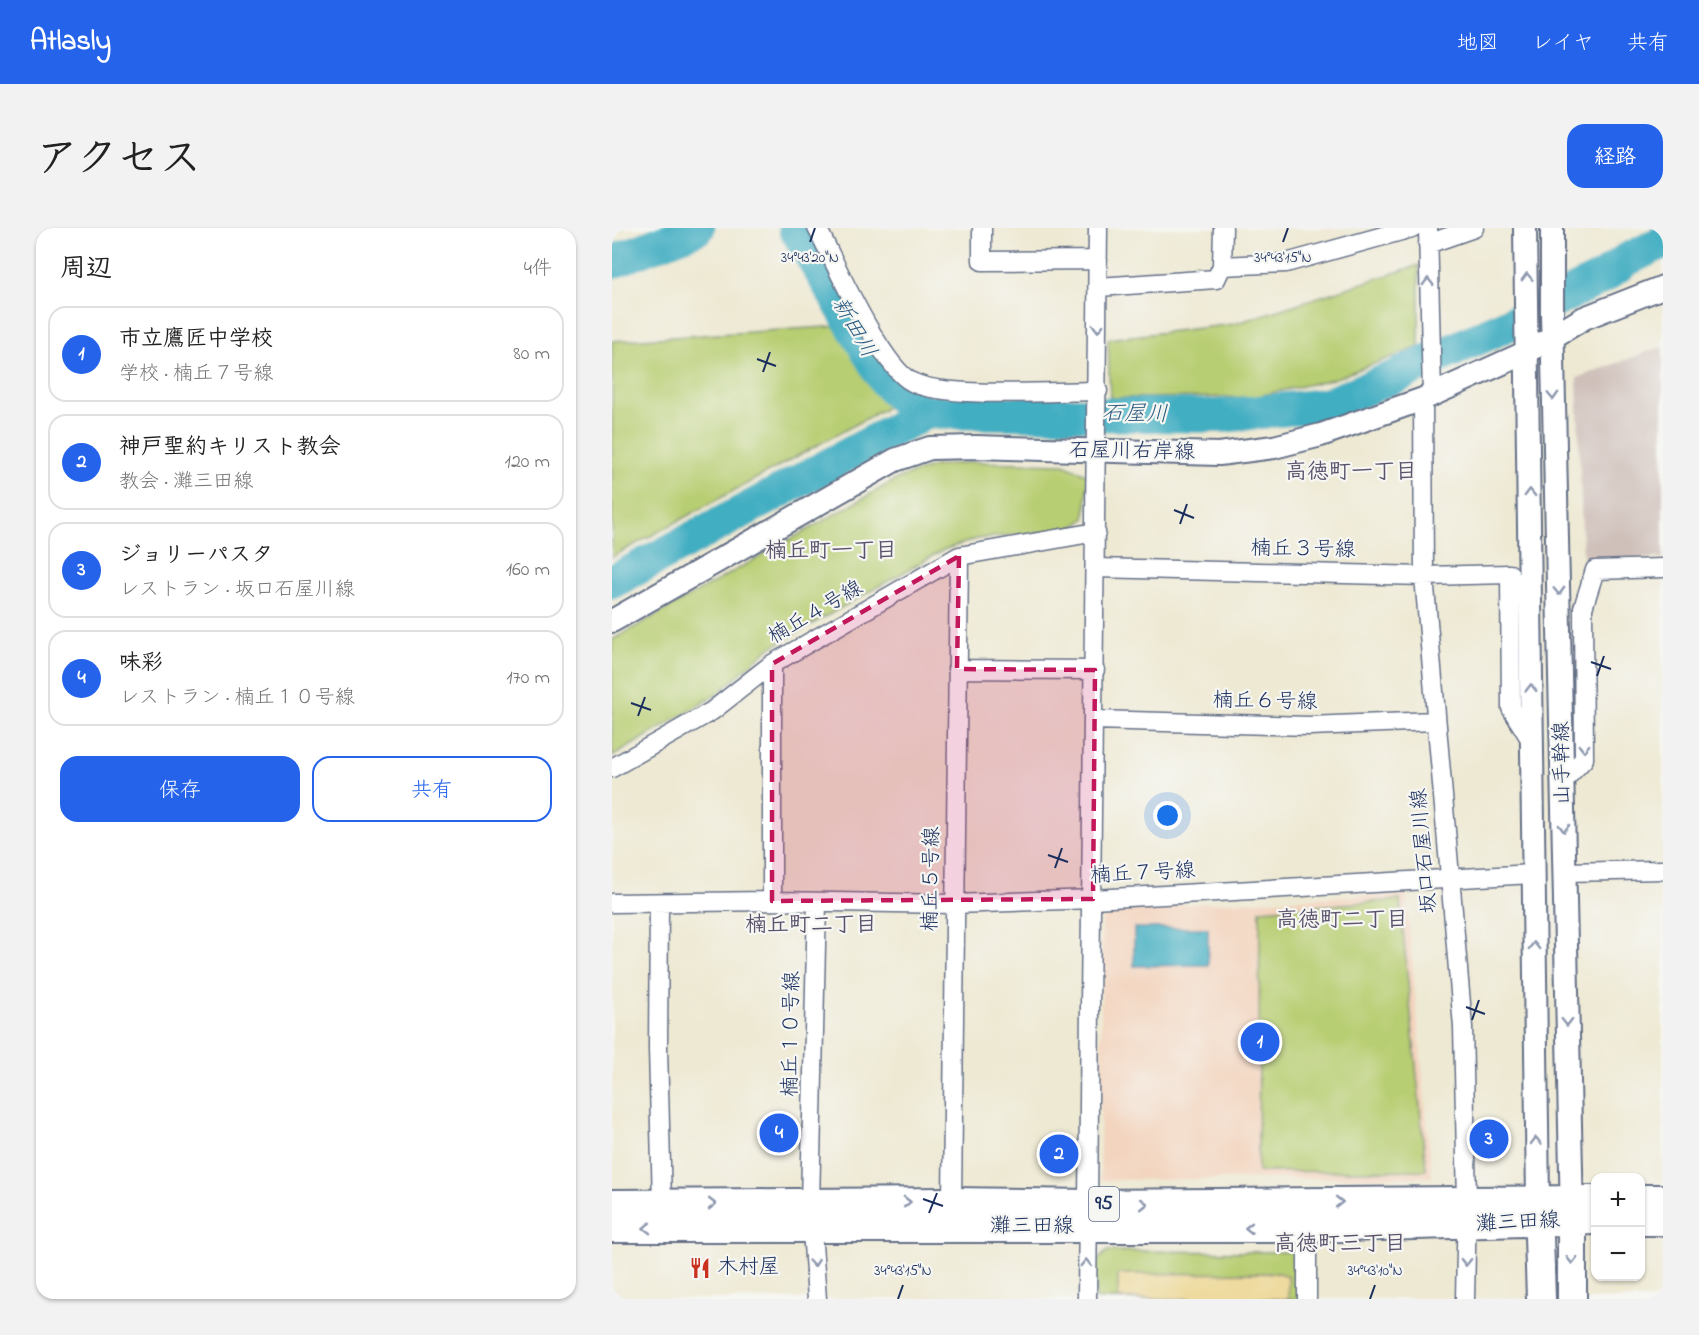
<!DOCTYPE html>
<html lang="ja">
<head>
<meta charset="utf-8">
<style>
	:root { --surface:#fff; --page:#f2f2f2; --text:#222; --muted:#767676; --line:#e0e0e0; --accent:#2563eb }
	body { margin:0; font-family:"Indie Flower","Klee One",sans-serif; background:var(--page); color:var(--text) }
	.controls { position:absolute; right:18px; bottom:18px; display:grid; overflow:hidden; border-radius:12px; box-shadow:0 2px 4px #0004 }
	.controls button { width:54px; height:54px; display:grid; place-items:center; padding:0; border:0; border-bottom:2px solid var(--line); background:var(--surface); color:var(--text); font:30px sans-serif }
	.you { position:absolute; left:556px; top:588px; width:21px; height:21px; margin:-15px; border:4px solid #fff; border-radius:50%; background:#1a73e8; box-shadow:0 0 0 9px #1a73e833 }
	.badge { display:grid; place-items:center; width:39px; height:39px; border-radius:50%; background:var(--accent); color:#fff; font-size:20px; font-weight:700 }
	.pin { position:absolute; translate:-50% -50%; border:3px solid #fff; box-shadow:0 2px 6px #0006 }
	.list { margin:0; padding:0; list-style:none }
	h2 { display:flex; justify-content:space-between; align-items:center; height:78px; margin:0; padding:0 24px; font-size:26px }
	h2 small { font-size:20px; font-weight:400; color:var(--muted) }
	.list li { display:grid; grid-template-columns:39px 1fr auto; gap:18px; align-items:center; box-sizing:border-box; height:96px; margin:0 12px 12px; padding:0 12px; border:2px solid var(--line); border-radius:18px }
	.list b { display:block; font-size:22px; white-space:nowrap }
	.list p { margin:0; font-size:20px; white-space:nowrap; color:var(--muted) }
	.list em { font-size:20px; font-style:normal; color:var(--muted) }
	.actions { display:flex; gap:12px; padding:18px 24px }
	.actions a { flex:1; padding:14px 0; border:2px solid var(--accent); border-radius:18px; text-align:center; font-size:21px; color:var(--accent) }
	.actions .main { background:var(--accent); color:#fff }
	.map { position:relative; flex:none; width:1051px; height:1071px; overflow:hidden; border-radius:18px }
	header { display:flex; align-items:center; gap:36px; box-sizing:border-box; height:84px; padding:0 30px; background:var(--accent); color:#fff }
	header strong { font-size:28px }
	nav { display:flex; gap:33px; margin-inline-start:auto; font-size:21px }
	.intro { display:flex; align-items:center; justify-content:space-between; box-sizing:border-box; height:144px; padding:0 36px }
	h1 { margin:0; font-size:42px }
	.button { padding:15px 27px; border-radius:18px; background:var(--accent); color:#fff; font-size:21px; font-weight:700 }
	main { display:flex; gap:36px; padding:0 36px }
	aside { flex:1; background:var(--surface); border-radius:18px; box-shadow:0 2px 4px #0004 }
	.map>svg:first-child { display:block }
	.built { fill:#f3d4be }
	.industrial { fill:#cfc0ba }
	.green { fill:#b8ce72; stroke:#6a7e68; stroke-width:1.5 }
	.sand { fill:#eeda9e; stroke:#84847e; stroke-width:1.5 }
	.water { fill:#43aec2; stroke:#2f6e90; stroke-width:1.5 }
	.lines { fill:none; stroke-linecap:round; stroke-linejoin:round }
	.river { stroke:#43aec2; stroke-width:34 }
	.minor-casing { stroke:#657087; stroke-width:21 }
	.tertiary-casing { stroke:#657087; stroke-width:26 }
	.primary-casing { stroke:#657087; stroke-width:32 }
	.minor { stroke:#fff; stroke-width:18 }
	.tertiary { stroke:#fff; stroke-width:22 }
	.primary { stroke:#fff; stroke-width:28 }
	.oneway { stroke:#8d97ae }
	.marked { fill:#c2185b; fill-opacity:0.2; stroke:#c2185b; stroke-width:4.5; stroke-dasharray:12 8; stroke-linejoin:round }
	.ticks { fill:none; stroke:#1b2f5e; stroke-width:2 }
	.labels { text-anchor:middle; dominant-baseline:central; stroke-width:4.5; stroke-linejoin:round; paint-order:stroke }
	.shield { fill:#f6f6f2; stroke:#5d6b8a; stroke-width:1.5 }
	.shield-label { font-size:20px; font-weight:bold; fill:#1b2f5e }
	.street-label { font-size:21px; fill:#1b2f5e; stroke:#f6f6f2 }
	.poi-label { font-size:21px; fill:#1b2f5e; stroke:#f6f6f2; text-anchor:start }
	.water-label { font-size:22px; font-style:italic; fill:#295b81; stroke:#f6f6f2 }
	.neighbourhood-label { font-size:22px; font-weight:bold; fill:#5c546e; stroke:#f6f6f2 }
	.ticks-label { font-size:15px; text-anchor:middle; fill:#1b2f5e; stroke:#f6f6f2; stroke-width:4.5; stroke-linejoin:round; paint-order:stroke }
</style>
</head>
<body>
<header>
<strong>Atlasly</strong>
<nav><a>地図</a><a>レイヤ</a><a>共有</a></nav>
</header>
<div class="intro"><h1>アクセス</h1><a class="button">経路</a></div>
<main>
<aside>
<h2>周辺<small>4件</small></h2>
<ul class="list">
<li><span class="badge">1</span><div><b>市立鷹匠中学校</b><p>学校 · 楠丘７号線</p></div><em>80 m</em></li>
<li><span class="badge">2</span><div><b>神戸聖約キリスト教会</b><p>教会 · 灘三田線</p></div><em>120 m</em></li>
<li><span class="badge">3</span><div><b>ジョリーパスタ</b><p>レストラン · 坂口石屋川線</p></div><em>160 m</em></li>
<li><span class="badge">4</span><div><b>味彩</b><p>レストラン · 楠丘１０号線</p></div><em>170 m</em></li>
</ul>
<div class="actions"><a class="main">保存</a><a>共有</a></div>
</aside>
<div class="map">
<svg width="1051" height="1071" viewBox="0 0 1051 1071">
	<rect width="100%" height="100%" fill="#f6f6f2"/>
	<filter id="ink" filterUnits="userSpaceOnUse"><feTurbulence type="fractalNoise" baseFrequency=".0167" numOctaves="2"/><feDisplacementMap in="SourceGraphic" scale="12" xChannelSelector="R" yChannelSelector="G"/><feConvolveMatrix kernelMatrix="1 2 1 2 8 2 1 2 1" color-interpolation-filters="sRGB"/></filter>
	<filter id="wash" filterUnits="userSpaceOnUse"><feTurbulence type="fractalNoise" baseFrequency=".008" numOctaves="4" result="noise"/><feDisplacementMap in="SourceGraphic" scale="24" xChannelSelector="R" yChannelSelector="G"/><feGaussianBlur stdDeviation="1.35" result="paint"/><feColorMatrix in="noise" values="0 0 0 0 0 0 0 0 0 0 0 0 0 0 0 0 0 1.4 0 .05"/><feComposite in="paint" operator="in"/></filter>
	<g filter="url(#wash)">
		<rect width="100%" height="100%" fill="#eee9d3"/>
		<!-- built -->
		<path class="built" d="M 794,666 L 820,949 L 488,952 L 490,680 Z"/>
		<!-- industrial -->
		<path class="industrial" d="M 1051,118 L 1051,330 L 971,333 L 965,150 Z"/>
		<!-- green -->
		<path class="green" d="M 807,37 L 807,119 L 721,151 L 642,169 L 498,170 L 496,111 L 622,96 Z
			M 229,98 L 266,155 L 283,175 L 0,329 L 0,113 Z
			M 360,234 L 452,236 L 476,247 L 473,291 L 458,301 L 365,311 L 331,322 L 156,421 L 104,467 L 0,529 L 0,412 L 287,250 L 322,238 Z
			M 788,672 L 814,942 L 646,944 L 648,682 Z
			M 495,1023 L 689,1024 L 688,1071 L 484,1071 L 484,1034 Z"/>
		<!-- sand -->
		<path class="sand" d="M 668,1045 L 676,1049 L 676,1071 L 506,1071 L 506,1046 Z"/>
		<!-- water -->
		<path class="water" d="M 522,700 L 596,700 L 596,737 L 522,738 Z"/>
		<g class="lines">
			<!-- river -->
			<path class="river" d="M 183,0 L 273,153 L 292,173 L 315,184
				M 0,34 L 86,0
				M 0,354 L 315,184 L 609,188 L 714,177 L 785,148 L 904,93 L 991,49 L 1014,32 L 1051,14"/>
		</g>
	</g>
	<g filter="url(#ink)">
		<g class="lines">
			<defs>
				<path id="minor" d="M 205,0 C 223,34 269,139 300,154 C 332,171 445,163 486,163
					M 370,0 L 370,33 L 486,32
					M 816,0 L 820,166
					M 816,16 L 862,0
					M 610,38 L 611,0
					M 486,59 L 604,51 L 610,38 L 674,35 L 800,0
					M 811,171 L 812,348 L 851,799 L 855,973 L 853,1071
					M 484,340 L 812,348 L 898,346 L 899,480 L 920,514
					M 345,441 L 483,442
					M 482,492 L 697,498 L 823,493
					M 0,540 L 100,483 L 160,436 L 347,328 L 484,304
					M 952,552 L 972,531 L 971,380 L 983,342 L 1051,340
					M 952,644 L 1051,642
					M 160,673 L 160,436
					M 0,675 L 160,673 L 342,676 L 481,671 L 921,646
					M 47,675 L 46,820 L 50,976
					M 340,974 L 347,328
					M 695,1000 L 695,1071
					M 205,1071 L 198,975 L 205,674
					M 475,1071 L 486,0"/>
				<path id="tertiary" d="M 913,0 L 926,972
					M 940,0 L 940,85 L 960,988
					M 0,393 L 283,232 L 318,220 L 364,219 L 607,226 L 662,219 L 709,207 L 811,171 L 917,123 L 972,90 L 1051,59"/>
				<path id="primary" d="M 1028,971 L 1051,971
					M 0,976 L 340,974 L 476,976 L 984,972
					M 926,977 L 929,1071
					M 960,993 L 960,1071
					M 1028,993 L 1051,993
					M 0,1000 L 695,1000 L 984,992"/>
			</defs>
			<!-- minor casing -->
			<use href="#minor" class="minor-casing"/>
			<!-- tertiary casing -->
			<use href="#tertiary" class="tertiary-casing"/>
			<!-- primary casing -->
			<use href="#primary" class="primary-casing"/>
			<!-- minor -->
			<use href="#minor" class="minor"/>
			<!-- tertiary -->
			<use href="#tertiary" class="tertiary"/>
			<!-- primary -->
			<use href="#primary" class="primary"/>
		</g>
		<!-- one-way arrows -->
		<defs><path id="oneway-chevron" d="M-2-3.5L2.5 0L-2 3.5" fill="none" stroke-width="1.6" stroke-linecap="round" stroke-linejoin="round" transform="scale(1.5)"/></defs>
		<g class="oneway">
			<use href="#oneway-chevron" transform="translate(915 49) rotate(-92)"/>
			<use href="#oneway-chevron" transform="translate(816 54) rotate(-91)"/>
			<use href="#oneway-chevron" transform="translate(486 100) rotate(90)"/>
			<use href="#oneway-chevron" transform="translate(941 168) rotate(88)"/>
			<use href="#oneway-chevron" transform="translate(918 265) rotate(-91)"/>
			<use href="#oneway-chevron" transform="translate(947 363) rotate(88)"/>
			<use href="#oneway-chevron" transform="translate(919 460) rotate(-91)"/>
			<use href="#oneway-chevron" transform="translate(972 520) rotate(90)"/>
			<use href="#oneway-chevron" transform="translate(952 600) rotate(90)"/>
			<use href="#oneway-chevron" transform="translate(922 718) rotate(-91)"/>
			<use href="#oneway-chevron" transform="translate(955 794) rotate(89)"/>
			<use href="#oneway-chevron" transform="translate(924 913) rotate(-91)"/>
			<use href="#oneway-chevron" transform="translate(295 974) rotate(-1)"/>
			<use href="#oneway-chevron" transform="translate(727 974)"/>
			<use href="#oneway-chevron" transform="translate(100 976)"/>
			<use href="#oneway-chevron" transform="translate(532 976)"/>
			<use href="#oneway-chevron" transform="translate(35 1000) rotate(179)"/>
			<use href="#oneway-chevron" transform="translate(637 1000) rotate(-180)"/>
			<use href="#oneway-chevron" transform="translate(960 1032) rotate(90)"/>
			<use href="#oneway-chevron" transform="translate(854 1034) rotate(91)"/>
			<use href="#oneway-chevron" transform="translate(202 1035) rotate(85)"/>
			<use href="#oneway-chevron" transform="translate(474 1035) rotate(-90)"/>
		</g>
	</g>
	<!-- marked area -->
	<path class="marked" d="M 347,328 L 345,441 L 483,442 L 481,671 L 160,673 L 160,436 Z"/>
	<!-- ticks -->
	<path class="ticks" d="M 198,14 L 203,0M 671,14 L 676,0M 145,131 L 164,138M 151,144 L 158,124M 562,282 L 582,290M 568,296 L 575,276M 979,434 L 999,441M 985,448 L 992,428M 19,475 L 39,482M 26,488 L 33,469M 436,627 L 456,634M 443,640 L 450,620M 854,779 L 873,786M 860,792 L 867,772M 311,971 L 331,978M 317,985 L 325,965M 286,1071 L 291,1057M 758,1071 L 763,1057"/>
	<!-- icons -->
	<defs>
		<symbol id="restaurant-bare" viewBox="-9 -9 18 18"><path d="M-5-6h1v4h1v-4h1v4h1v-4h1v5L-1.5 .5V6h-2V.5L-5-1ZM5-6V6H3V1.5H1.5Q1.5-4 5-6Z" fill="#c8321e" stroke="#f6f6f2" stroke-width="2.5" paint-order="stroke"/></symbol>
	</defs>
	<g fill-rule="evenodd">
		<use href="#restaurant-bare" x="73" y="1025" width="30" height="30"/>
	</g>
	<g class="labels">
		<!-- shield labels -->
		<rect class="shield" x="477" y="959" width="30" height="34" rx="4.5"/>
		<g class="shield-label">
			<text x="492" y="976">95</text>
		</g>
		<!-- street labels -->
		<g class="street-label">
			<text transform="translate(520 224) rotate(1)">石屋川右岸線</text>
			<text transform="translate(691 322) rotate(1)">楠丘３号線</text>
			<text transform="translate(204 385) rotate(-30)">楠丘４号線</text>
			<text transform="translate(653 474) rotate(1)">楠丘６号線</text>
			<text transform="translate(951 535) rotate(-91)">山手幹線</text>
			<text transform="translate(813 623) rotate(-95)">坂口石屋川線</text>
			<text transform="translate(531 646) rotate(-3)">楠丘７号線</text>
			<text transform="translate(320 651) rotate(-89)">楠丘５号線</text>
			<text transform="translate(180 806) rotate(-89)">楠丘１０号線</text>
			<text transform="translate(906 995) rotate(-3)">灘三田線</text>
			<text x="420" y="999">灘三田線</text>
		</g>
		<!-- poi labels -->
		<g class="poi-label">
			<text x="105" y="1040">木村屋</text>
		</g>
		<!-- water labels -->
		<g class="water-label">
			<text transform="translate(241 100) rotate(60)">新田川</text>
			<text transform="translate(523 187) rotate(1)">石屋川</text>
		</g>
		<!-- neighbourhood labels -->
		<g class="neighbourhood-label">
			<text x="739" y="245">高徳町一丁目</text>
			<text x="219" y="324">楠丘町一丁目</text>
			<text x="730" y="693">高徳町二丁目</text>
			<text x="199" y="698">楠丘町二丁目</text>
			<text x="728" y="1017">高徳町三丁目</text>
		</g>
	</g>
	<g class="ticks-label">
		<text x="198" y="34">34°43'20"N</text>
		<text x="671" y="34">34°43'15"N</text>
		<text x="291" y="1047">34°43'15"N</text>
		<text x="763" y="1047">34°43'10"N</text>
	</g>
</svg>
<div class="controls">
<button>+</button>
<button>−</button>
</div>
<div class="you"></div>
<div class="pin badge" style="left:648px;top:814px">1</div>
<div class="pin badge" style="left:447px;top:926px">2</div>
<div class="pin badge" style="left:877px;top:911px">3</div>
<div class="pin badge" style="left:167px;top:905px">4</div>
</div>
</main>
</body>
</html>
